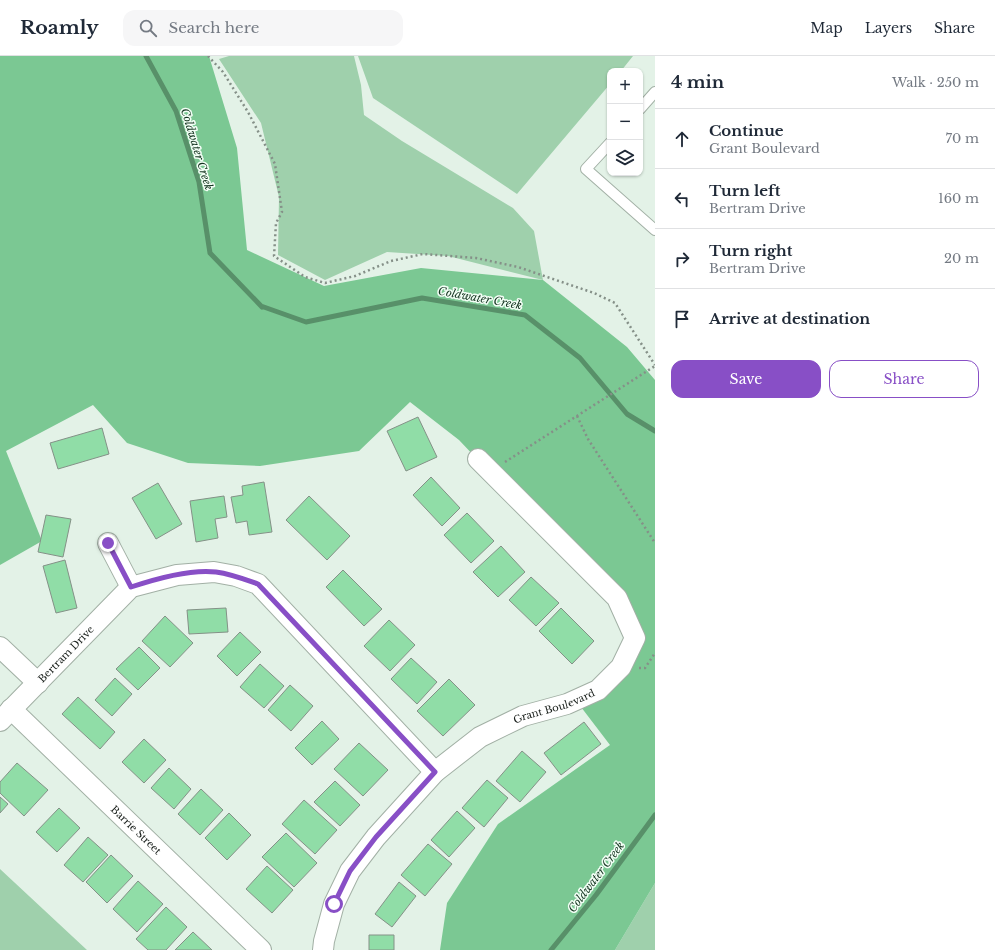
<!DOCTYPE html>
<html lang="en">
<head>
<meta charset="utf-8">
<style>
	:root { --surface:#fff; --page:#f6f6f7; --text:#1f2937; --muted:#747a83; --line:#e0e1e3; --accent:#884fc6 }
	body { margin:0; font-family:"Libre Baskerville",serif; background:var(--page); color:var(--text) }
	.controls { position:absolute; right:12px; top:12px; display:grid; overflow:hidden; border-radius:8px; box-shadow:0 1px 3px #0004 }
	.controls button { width:36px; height:36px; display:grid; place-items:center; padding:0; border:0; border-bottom:1px solid var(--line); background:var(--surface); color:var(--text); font:20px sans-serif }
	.stop { position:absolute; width:12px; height:12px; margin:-9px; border:3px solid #884fc6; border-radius:50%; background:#fff }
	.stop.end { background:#884fc6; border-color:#fff; box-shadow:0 1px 4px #0008 }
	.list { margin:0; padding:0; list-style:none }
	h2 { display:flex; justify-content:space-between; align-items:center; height:52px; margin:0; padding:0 16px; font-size:17px }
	h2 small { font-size:13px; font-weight:400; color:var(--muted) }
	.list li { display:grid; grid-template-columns:26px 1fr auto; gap:12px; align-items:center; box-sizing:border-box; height:60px; padding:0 16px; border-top:1px solid var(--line) }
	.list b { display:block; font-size:15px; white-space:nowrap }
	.list p { margin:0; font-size:13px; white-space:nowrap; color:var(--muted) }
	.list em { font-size:13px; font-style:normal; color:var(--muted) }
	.actions { display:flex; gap:8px; padding:12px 16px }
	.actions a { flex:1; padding:9px 0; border:1px solid var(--accent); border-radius:12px; text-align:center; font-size:14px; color:var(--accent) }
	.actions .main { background:var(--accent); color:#fff }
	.icon { flex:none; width:22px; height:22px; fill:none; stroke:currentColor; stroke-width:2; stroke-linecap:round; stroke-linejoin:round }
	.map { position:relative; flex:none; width:655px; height:894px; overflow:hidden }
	header { display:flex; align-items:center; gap:24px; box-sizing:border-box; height:56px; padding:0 20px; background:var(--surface); border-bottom:1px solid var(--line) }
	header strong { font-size:19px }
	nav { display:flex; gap:22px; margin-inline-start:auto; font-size:14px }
	.search { width:280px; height:36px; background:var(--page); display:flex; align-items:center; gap:10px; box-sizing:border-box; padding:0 14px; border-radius:12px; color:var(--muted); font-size:15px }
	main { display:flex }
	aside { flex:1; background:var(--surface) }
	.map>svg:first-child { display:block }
	.green { fill:#9fd0ac }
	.forest { fill:#7bc893 }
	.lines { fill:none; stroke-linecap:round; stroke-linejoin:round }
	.stream { stroke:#589069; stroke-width:5 }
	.building { fill:#90dda7; stroke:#849187 }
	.service-casing { stroke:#a2b0a5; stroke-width:12 }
	.minor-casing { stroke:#a2b0a5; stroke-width:22 }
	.path { stroke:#859088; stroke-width:2.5; stroke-dasharray:2 3; stroke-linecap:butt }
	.service { stroke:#fff; stroke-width:10 }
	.minor { stroke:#fff; stroke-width:20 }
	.route { stroke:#884fc6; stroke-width:5 }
	.labels { text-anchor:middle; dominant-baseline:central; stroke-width:3; stroke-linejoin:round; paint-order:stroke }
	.street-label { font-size:10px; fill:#191f1b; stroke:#f3fff6 }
	.water-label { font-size:11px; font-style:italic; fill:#13341f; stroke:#f3fff6 }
</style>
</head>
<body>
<header>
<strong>Roamly</strong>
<div class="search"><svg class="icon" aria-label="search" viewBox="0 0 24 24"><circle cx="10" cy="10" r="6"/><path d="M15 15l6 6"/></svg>Search here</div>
<nav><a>Map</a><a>Layers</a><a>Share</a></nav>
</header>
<main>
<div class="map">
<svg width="655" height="894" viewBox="0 0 655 894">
	<rect width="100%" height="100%" fill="#e3f2e7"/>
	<!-- green -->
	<path class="green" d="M 229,0 L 354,0 L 361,29 L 364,59 L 402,85 L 513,152 L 534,175 L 543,224 L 448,200 L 387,196 L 325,224 L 278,199 L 279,141 L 261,67 L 219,3 Z
		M 358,0 L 633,0 L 621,15 L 610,15 L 610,28 L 517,138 L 373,42 Z
		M 0,813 L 87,894 L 0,894 Z
		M 655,827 L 655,894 L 615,894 Z"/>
	<!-- forest -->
	<path class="forest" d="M 0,0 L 209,0 L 237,92 L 247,194 L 324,230 L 421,212 L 543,224 L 627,291 L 655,324 L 655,827 L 615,894 L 440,894 L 447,847 L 498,768 L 610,689 L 581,651 L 618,608 L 629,585 L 625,559 L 459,384 L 410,346 L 359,395 L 260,410 L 188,407 L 127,387 L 93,349 L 6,395 L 42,485 L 0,509 Z"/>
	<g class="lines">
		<!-- stream -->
		<path class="stream" d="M 146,0 L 176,55 L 199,126 L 210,197 L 262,251
			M 261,250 L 306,266 L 422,242 L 525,259 L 580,302 L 627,358 L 655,375
			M 551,894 L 596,839 L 655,759"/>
	</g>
	<!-- building -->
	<path class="building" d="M 418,361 L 437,401 L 406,415 L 387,375 Z
		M 102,372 L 109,398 L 58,413 L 50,387 Z
		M 431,421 L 460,452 L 442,470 L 413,439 Z
		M 264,426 L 272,476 L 249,479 L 247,465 L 236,467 L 231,441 L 243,439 L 242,430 Z
		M 158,427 L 182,468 L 156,483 L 132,442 Z
		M 224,440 L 227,461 L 215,463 L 218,482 L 196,486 L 190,445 Z
		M 309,440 L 350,480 L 327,504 L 286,464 Z
		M 467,457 L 494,485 L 471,507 L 444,479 Z
		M 46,459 L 71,463 L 63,501 L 38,496 Z
		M 501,490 L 525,516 L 498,541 L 473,516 Z
		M 65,504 L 77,552 L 56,557 L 43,510 Z
		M 343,514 L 382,553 L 364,570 L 326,531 Z
		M 531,521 L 559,547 L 536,570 L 509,544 Z
		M 226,552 L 228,576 L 189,578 L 187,554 Z
		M 561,552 L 594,585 L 572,608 L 539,575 Z
		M 165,560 L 193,587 L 170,611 L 142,585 Z
		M 389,564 L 415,589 L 390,615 L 364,590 Z
		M 240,576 L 261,596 L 237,620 L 217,600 Z
		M 139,591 L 160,612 L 138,634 L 116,613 Z
		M 411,602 L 437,626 L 417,648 L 391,623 Z
		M 260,608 L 284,630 L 264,652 L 240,631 Z
		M 115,622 L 132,638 L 112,660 L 95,644 Z
		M 449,623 L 475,649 L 443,680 L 417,655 Z
		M 290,629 L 313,650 L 291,675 L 268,654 Z
		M 78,641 L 115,676 L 100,693 L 62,658 Z
		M 322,665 L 339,683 L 312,709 L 295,692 Z
		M 584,666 L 601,688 L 561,719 L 544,697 Z
		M 144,683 L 166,704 L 144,727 L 122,706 Z
		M 359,687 L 388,714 L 363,740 L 334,713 Z
		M 522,695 L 546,716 L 520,746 L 496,725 Z
		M 17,707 L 48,734 L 24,760 L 0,737 L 0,726 Z
		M 169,712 L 191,733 L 174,753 L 151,732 Z
		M 487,724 L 508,742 L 484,771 L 462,752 Z
		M 335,725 L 360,749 L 340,770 L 314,746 Z
		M 201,733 L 223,754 L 200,779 L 178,758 Z
		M 0,741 L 8,748 L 0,757 Z
		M 304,744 L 337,774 L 315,798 L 282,768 Z
		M 59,752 L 80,772 L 57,796 L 36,776 Z
		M 457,755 L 475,772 L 449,801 L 431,784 Z
		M 229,757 L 251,779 L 227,804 L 205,782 Z
		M 286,777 L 317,807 L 294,831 L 262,801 Z
		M 88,781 L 108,799 L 83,826 L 64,809 Z
		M 428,788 L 452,808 L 425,840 L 401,819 Z
		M 111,799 L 133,820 L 107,847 L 86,826 Z
		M 267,810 L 293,834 L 272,857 L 246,833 Z
		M 138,825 L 163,848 L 137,876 L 113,853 Z
		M 399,826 L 416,840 L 392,871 L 375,858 Z
		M 166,851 L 187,871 L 166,894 L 148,894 L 136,883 Z
		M 193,876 L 212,894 L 175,894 Z
		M 369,879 L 394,879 L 394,894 L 369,894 Z"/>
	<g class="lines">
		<defs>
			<path id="service" d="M 640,53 L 655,36
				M 610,87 L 586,113 L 655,174"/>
			<g id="minor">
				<path d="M 108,487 L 131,531"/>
				<path d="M 0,591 L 38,627"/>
				<path id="s1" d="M 11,653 L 261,894"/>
				<path id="s2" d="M 0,665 L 131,531 L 177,519 L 214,516 L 236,520 L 258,528 L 435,716"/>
				<path id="s3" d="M 323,894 L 324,885 L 334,848 L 350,815 L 376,781 L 435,716 L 480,681 L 523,660 L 567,648 L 598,634 L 621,611 L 635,582 L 617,542 L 478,403"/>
			</g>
		</defs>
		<!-- service casing -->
		<use href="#service" class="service-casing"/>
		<!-- minor casing -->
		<use href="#minor" class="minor-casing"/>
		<!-- path -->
		<path class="path" d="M 208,0 L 223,16 L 248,56 L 275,108 L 282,156 L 276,167 L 274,200 L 305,221 L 325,227 L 355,220 L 391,205 L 423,198 L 476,202 L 518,211 L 594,237 L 615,247 L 655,309
			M 577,360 L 588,383 L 655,487
			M 505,406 L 655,310
			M 639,612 L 645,612 L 655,597"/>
		<!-- service -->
		<use href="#service" class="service"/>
		<!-- minor -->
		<use href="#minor" class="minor"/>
	</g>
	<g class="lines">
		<!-- route -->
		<path class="route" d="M 108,487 L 131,531 C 155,523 192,513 216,516 C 231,518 244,523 258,528 L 435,716 L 376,781 L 350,815 L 334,848"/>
	</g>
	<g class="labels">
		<!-- street labels -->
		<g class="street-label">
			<text stroke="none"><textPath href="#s2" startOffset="94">Bertram Drive</textPath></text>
			<text stroke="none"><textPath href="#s3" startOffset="352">Grant Boulevard</textPath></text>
			<text stroke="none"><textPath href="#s1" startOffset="174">Barrie Street</textPath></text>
		</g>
		<!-- water labels -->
		<g class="water-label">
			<text transform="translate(197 93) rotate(73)">Coldwater Creek</text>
			<text transform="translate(480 242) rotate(10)">Coldwater Creek</text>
			<text transform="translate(596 821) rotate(-53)">Coldwater Creek</text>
		</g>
	</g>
</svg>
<div class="controls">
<button>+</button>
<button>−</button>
<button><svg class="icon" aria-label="layers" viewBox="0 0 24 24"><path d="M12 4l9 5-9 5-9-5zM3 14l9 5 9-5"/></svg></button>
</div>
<div class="stop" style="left:334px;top:848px"></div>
<div class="stop end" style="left:108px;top:487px"></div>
</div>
<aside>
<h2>4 min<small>Walk · 250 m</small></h2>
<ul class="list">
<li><svg class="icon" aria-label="ahead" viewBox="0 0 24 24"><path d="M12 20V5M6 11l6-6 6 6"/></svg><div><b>Continue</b><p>Grant Boulevard</p></div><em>70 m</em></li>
<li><svg class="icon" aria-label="left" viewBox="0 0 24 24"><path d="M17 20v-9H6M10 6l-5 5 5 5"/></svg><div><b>Turn left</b><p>Bertram Drive</p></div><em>160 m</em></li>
<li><svg class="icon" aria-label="right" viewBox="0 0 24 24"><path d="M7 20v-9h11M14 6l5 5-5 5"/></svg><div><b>Turn right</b><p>Bertram Drive</p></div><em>20 m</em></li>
<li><svg class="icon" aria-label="arrive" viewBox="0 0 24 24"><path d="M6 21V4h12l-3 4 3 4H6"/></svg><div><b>Arrive at destination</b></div></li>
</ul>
<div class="actions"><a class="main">Save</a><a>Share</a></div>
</aside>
</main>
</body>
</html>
